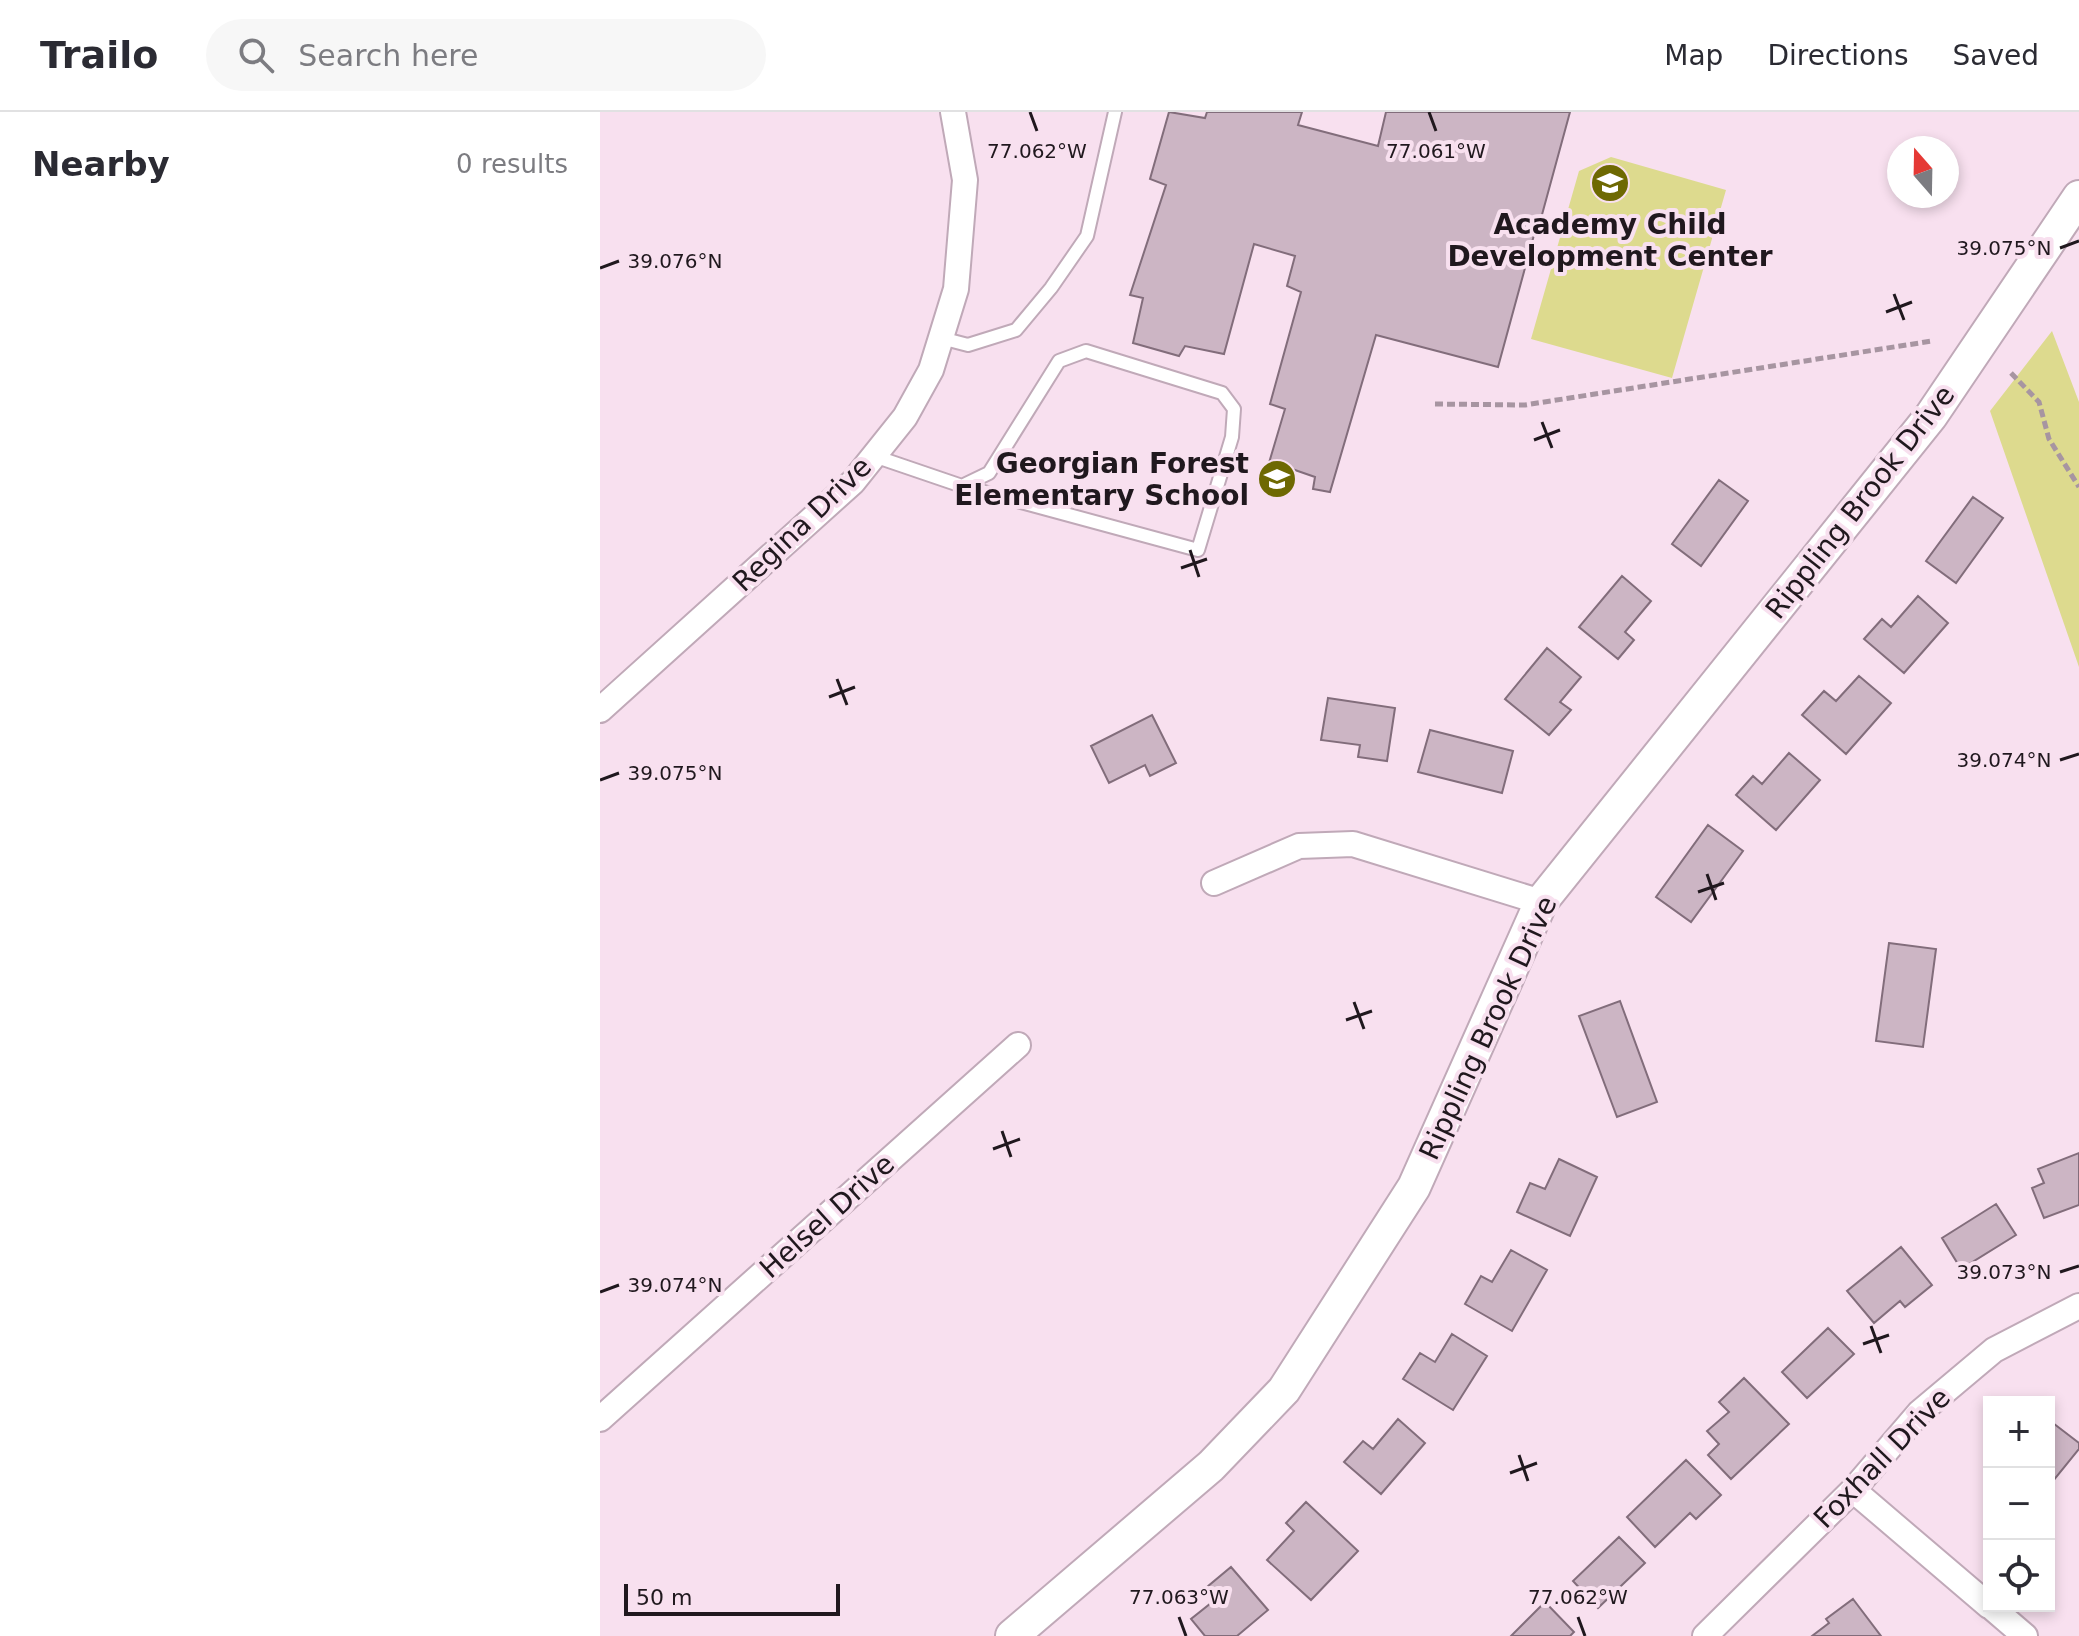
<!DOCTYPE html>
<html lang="en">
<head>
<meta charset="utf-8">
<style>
	:root { --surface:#fff; --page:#f7f7f7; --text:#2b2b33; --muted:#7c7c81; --line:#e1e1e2 }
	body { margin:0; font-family:"DejaVu Sans",sans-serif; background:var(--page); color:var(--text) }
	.controls { position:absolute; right:24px; bottom:24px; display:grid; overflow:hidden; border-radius:0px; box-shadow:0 4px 12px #0003 }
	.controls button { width:72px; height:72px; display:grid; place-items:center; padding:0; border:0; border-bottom:2px solid var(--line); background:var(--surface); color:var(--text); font:40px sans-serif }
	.compass { position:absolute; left:1287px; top:24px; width:72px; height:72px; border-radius:50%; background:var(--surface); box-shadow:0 4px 12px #0003; rotate:340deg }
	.scale { position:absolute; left:24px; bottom:20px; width:216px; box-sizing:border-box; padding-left:8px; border:4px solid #20181e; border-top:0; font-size:22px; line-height:28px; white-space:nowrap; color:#20181e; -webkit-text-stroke:6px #f8e0ef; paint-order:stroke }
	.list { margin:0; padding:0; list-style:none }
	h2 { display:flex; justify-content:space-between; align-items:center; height:104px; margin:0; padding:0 32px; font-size:34px }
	h2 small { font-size:26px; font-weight:400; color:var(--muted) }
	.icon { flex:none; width:44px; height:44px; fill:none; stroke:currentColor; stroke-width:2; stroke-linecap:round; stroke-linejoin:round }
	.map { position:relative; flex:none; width:1479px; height:1524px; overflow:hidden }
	header { display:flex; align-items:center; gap:48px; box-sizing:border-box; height:112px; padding:0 40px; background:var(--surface); border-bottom:2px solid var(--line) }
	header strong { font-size:38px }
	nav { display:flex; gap:44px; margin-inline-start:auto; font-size:28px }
	.search { width:560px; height:72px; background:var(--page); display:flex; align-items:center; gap:20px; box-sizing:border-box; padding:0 28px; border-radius:44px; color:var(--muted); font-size:30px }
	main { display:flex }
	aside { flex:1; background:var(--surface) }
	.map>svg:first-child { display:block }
	.green { fill:#ddda8e }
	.building { fill:#ccb5c4; stroke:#826d7b; stroke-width:2 }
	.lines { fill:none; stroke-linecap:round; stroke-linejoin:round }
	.service-casing { stroke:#c0a9b8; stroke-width:16 }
	.minor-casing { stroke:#c0a9b8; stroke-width:28 }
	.tertiary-casing { stroke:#c0a9b8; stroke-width:36 }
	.path { stroke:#a795a1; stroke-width:5; stroke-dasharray:8 4; stroke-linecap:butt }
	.service { stroke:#fff; stroke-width:12 }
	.minor { stroke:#fff; stroke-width:24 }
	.tertiary { stroke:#fff; stroke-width:32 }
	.ticks { fill:none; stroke:#20181e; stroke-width:3 }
	.labels { text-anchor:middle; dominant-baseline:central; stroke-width:8; stroke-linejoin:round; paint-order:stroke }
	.poi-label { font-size:28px; font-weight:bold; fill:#20181e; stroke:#f8e0ef }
	.street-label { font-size:28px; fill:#20181e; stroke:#f8e0ef }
	.ticks-label { font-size:20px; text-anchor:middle; fill:#20181e; stroke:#f8e0ef; stroke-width:8; stroke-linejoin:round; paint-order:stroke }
</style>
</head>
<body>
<header>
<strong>Trailo</strong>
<div class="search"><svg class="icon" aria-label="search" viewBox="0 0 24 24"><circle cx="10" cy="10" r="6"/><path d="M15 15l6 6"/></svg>Search here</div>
<nav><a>Map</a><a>Directions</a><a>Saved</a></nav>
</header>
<main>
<aside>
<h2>Nearby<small>0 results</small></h2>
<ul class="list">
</ul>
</aside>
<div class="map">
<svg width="1479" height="1524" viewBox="0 0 1479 1524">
	<rect width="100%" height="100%" fill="#f8e0ef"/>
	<!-- green -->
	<path class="green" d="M 1011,45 L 1126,78 L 1072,266 L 931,227 L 979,59 Z
		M 1452,219 L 1479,290 L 1479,555 L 1390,299 Z"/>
	<!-- building -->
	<path class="building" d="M 569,0 L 605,6 L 607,0 L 702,0 L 698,13 L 778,34 L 786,0 L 970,0 L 940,110 L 926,110 L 923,121 L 934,123 L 898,255 L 776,223 L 730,380 L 713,377 L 715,365 L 692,357 L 687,364 L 666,361 L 685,297 L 670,292 L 701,180 L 687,174 L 695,144 L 654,132 L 624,242 L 585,234 L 579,244 L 533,231 L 543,186 L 530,183 L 566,73 L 550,67 Z
		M 1119,368 L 1148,389 L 1101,454 L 1072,432 Z
		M 1373,385 L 1403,406 L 1356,471 L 1326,449 Z
		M 1022,464 L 1051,489 L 1025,520 L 1034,528 L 1018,547 L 979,515 Z
		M 1318,484 L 1348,511 L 1304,561 L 1264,527 L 1282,507 L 1291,515 Z
		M 947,536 L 981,565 L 960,590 L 971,598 L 949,623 L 905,587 Z
		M 1259,564 L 1291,591 L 1246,642 L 1202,603 L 1224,579 L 1236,589 Z
		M 728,586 L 795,596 L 787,649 L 758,645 L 760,633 L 721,628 Z
		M 552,603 L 576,651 L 550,664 L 545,653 L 509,671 L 491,634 Z
		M 830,618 L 913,639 L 902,681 L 818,660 Z
		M 1189,641 L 1220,668 L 1176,718 L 1136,683 L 1153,664 L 1162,672 Z
		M 1108,713 L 1143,739 L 1091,810 L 1056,785 Z
		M 1289,831 L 1336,837 L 1323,935 L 1276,929 Z
		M 1020,889 L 1057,990 L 1017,1005 L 979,904 Z
		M 1479,1041 L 1479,1093 L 1444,1106 L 1432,1076 L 1444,1071 L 1438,1057 Z
		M 959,1047 L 997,1065 L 970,1124 L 917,1100 L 930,1071 L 945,1077 Z
		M 1396,1092 L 1416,1123 L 1361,1157 L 1342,1126 Z
		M 1301,1135 L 1332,1173 L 1305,1195 L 1300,1189 L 1274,1211 L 1247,1179 Z
		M 911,1138 L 947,1158 L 912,1219 L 865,1192 L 881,1164 L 892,1170 Z
		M 1228,1216 L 1254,1242 L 1207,1286 L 1182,1260 Z
		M 852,1222 L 887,1244 L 853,1298 L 803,1267 L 820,1241 L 835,1250 Z
		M 1144,1266 L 1189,1312 L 1131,1367 L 1108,1343 L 1119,1332 L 1107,1319 L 1129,1300 L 1119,1290 Z
		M 798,1307 L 825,1331 L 781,1382 L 744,1350 L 763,1329 L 773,1337 Z
		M 1449,1308 L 1479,1331 L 1479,1337 L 1449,1374 Z
		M 1086,1348 L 1121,1383 L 1096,1407 L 1090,1401 L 1055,1435 L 1027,1405 Z
		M 706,1390 L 758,1439 L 711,1488 L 667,1448 L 694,1419 L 686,1411 Z
		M 1019,1425 L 1045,1451 L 998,1496 L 973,1469 Z
		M 631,1455 L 668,1498 L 637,1524 L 605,1524 L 591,1507 L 616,1487 L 607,1475 Z
		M 1253,1487 L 1281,1524 L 1212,1524 L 1229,1511 L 1226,1507 Z
		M 945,1490 L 974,1520 L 970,1524 L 911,1524 Z"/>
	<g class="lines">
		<defs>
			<path id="service" d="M 341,226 L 368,233 L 416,218 L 451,176 L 487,124 L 515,0
				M 274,344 L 362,374 L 389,361 L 459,249 L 486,239 L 622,281 L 634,297 L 632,325 L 598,438 L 362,374"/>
			<path id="minor" d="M 0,598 L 253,370 L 305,305 L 331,258 L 356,177 L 365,68 L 353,0
				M 614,771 L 699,734 L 753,732 L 941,790
				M 0,1307 L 418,933
				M 1253,1378 L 1389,1494
				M 1390,1494 L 1425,1524
				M 1105,1524 L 1253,1378 L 1319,1301 L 1394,1238 L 1479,1194"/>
			<path id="tertiary" d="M 412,1524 L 611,1354 L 684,1278 L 814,1075 L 941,790 L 1331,304 L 1479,85"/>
		</defs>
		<!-- service casing -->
		<use href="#service" class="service-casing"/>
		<!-- minor casing -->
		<use href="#minor" class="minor-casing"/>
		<!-- tertiary casing -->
		<use href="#tertiary" class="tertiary-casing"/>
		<!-- path -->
		<path class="path" d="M 1411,261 L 1439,290 L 1449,327 L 1479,375
			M 835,292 L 925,293 L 1332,229"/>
		<!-- service -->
		<use href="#service" class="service"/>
		<!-- minor -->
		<use href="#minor" class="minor"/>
		<!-- tertiary -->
		<use href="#tertiary" class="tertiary"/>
	</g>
	<!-- ticks -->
	<path class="ticks" d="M 430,0 L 437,19M 829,0 L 836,19M 1460,136 L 1479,129M 0,156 L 19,149M 1294,182 L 1304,208M 1286,200 L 1312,190M 942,310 L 952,336M 934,328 L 960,318M 590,438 L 599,465M 581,456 L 607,447M 237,567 L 247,593M 229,585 L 255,575M 1460,648 L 1479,642M 0,668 L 19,661M 1107,762 L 1116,788M 1098,780 L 1124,771M 754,890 L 764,917M 746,908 L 772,899M 402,1019 L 411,1045M 393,1037 L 420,1027M 1460,1160 L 1479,1154M 0,1180 L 19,1173M 1271,1214 L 1281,1241M 1263,1232 L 1289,1223M 919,1343 L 928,1369M 910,1361 L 937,1351M 579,1505 L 586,1524M 978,1505 L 985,1524"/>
	<!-- icons -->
	<defs>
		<symbol id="school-disc" viewBox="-11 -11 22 22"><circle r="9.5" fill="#6e6902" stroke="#f8e0ef"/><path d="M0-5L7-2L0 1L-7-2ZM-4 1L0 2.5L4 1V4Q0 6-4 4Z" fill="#fff"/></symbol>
	</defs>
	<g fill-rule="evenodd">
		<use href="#school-disc" x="988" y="49" width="44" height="44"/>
		<use href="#school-disc" x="655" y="345" width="44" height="44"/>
	</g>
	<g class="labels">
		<!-- poi labels -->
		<g class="poi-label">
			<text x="1010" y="112">Academy Child<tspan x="1010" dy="32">Development Center</tspan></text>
			<text x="649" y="351" text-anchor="end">Georgian Forest<tspan x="649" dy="32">Elementary School</tspan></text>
		</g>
		<!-- street labels -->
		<g class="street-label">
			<text transform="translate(1260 390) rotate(-52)">Rippling Brook Drive</text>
			<text transform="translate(202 412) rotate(-44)">Regina Drive</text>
			<text transform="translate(888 916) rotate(-65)">Rippling Brook Drive</text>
			<text transform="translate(227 1104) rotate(-42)">Helsel Drive</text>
			<text transform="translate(1282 1346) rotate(-46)">Foxhall Drive</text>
		</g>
	</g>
	<g class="ticks-label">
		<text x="437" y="46">77.062°W</text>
		<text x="836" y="46">77.061°W</text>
		<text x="1404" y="143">39.075°N</text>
		<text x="75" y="156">39.076°N</text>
		<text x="1404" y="655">39.074°N</text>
		<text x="75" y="668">39.075°N</text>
		<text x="1404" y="1167">39.073°N</text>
		<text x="75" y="1180">39.074°N</text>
		<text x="579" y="1492">77.063°W</text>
		<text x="978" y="1492">77.062°W</text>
	</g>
</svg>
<div class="controls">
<button>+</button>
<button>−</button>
<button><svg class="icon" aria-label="locate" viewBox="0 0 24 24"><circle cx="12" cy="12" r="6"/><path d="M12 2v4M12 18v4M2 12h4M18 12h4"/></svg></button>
</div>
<svg class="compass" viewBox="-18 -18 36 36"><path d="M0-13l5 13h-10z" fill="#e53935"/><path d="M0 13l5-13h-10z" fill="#7c7c81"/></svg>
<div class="scale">50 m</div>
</div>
</main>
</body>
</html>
